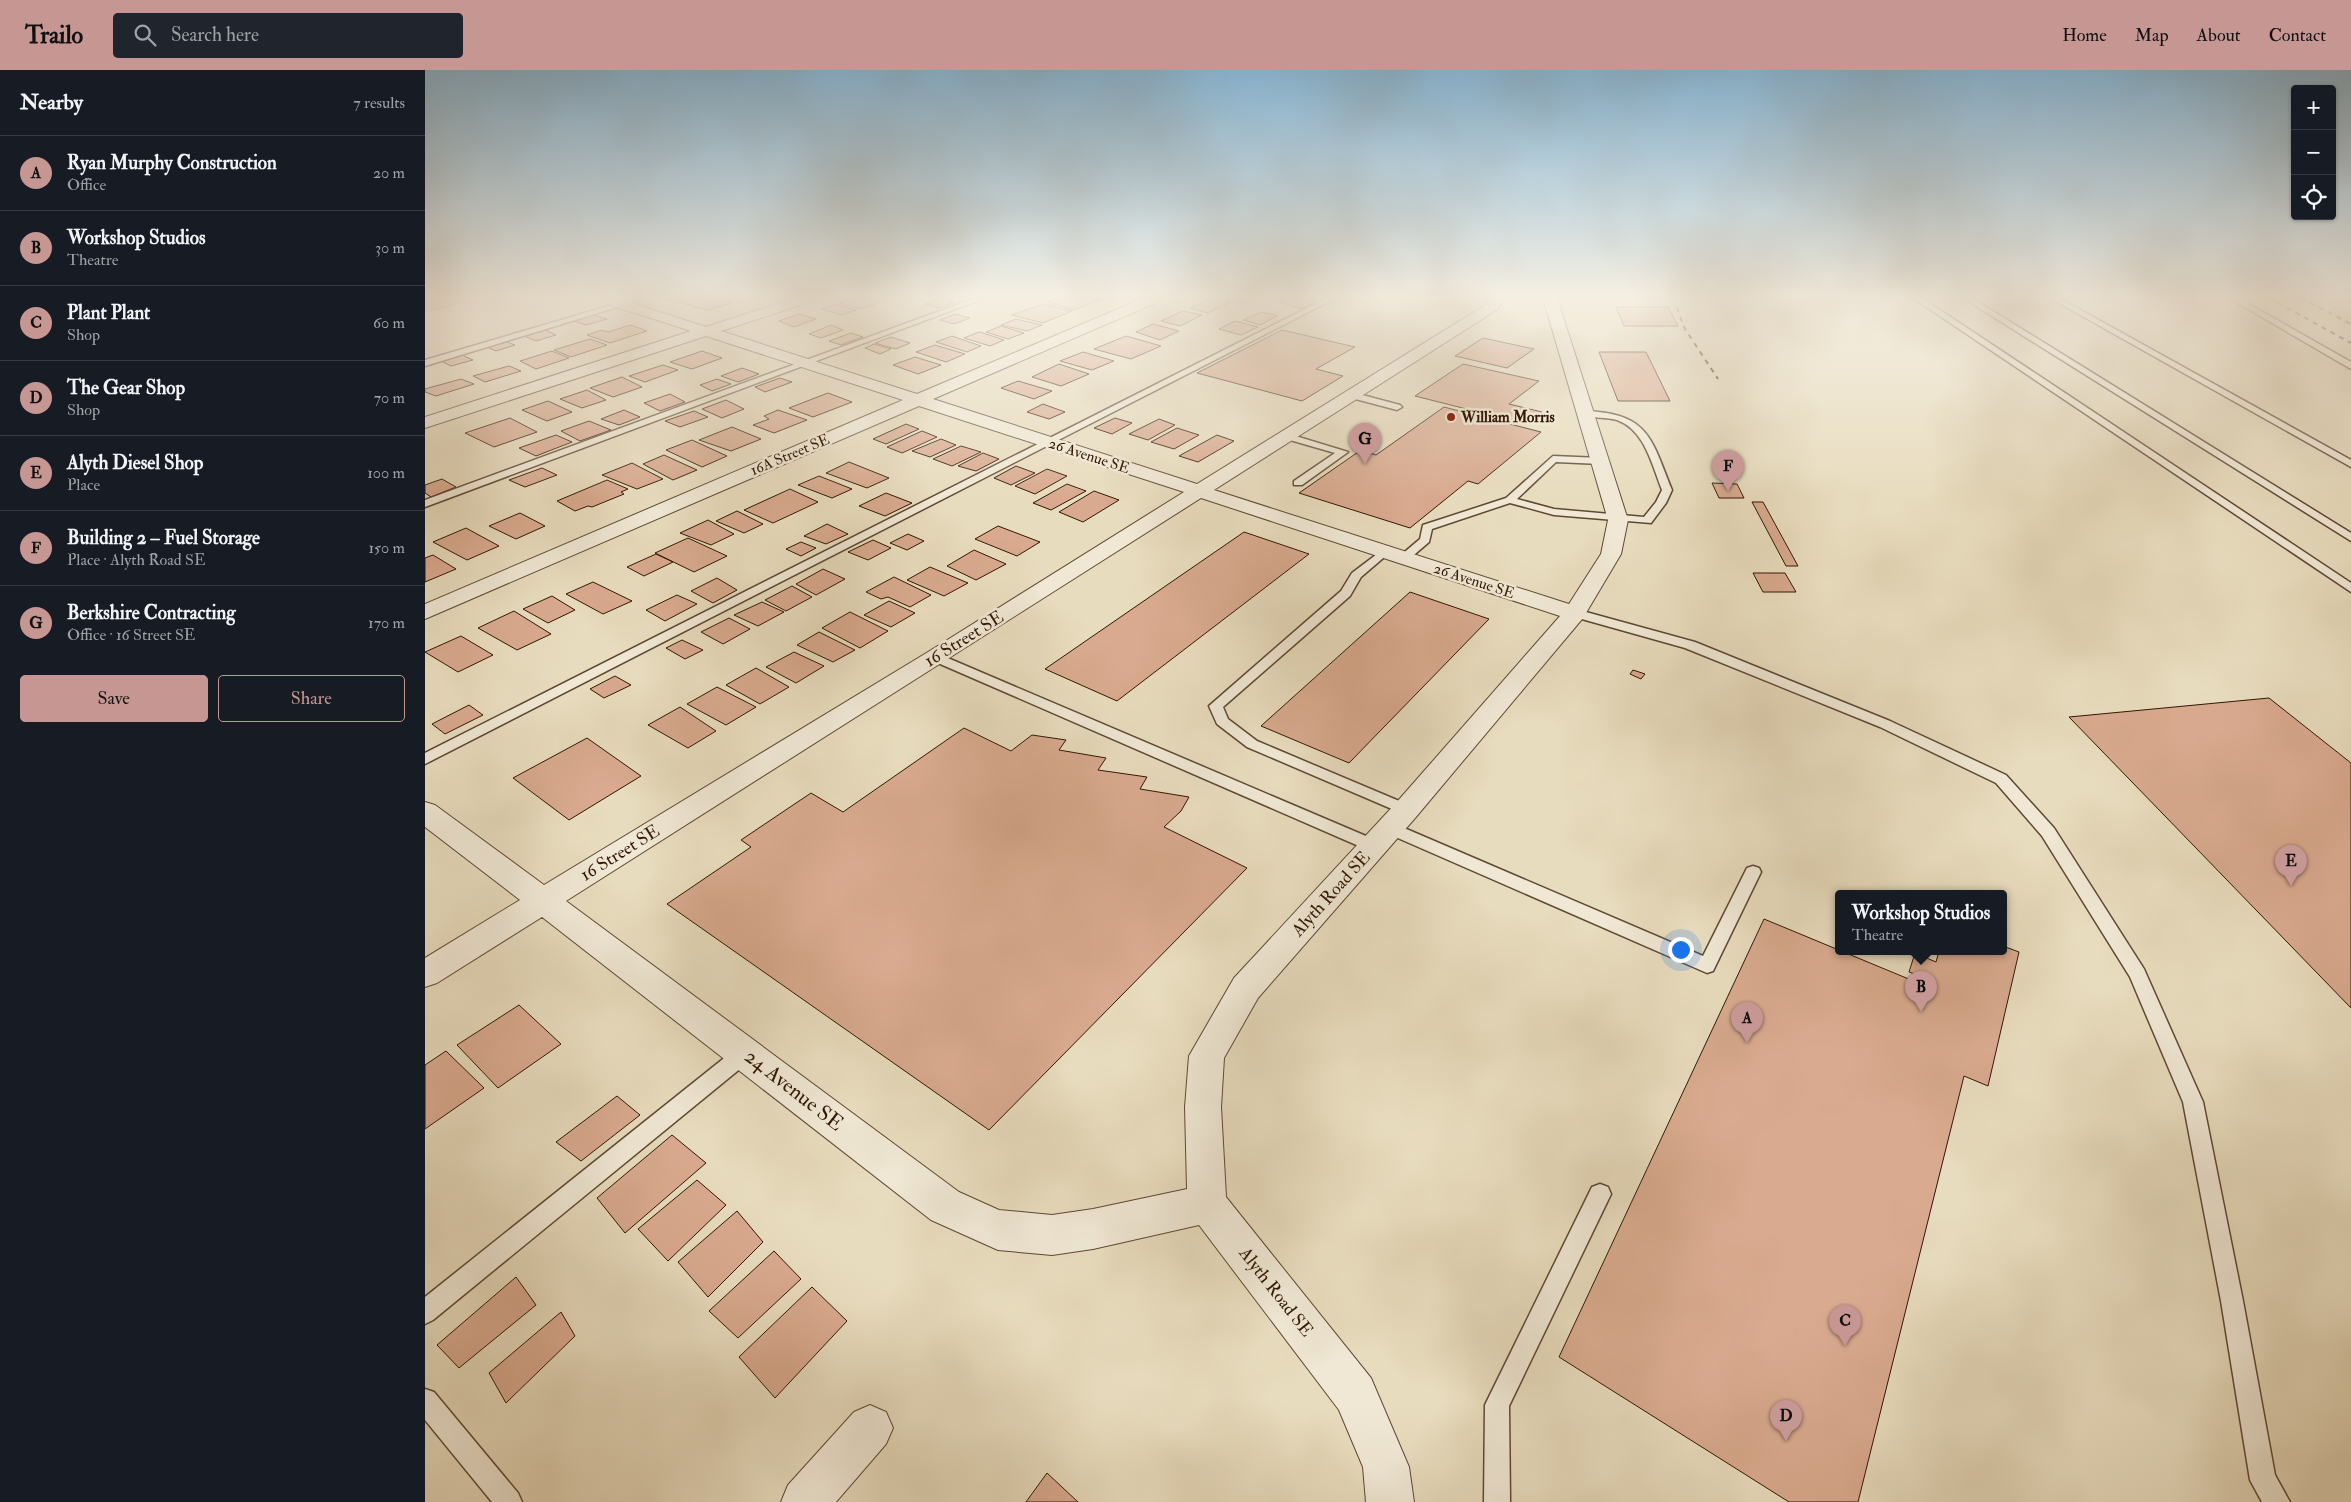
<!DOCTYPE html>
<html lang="en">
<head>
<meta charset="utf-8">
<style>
	:root { --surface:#171b24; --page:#20242c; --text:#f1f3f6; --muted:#9ea1a6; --line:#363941; --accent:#c59692 }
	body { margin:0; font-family:"IM FELL Double Pica",serif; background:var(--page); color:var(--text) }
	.controls { position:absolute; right:15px; top:15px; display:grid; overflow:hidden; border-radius:5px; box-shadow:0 1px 4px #0004 }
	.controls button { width:45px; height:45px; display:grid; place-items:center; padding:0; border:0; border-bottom:1px solid var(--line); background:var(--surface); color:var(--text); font:25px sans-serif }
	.you { position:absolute; left:1255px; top:879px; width:18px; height:18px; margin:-12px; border:4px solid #fff; border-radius:50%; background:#1a73e8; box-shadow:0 0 0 8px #1a73e833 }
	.badge { display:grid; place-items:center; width:32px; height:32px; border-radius:50%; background:var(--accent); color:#111; font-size:16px; font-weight:700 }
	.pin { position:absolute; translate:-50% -41px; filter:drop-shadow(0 1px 2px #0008) }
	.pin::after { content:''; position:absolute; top:26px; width:18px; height:15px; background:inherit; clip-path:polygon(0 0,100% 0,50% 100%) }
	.popup { position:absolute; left:1410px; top:820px; width:172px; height:65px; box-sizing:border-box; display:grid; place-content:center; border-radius:5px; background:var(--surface); filter:drop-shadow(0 1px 4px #0005); font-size:16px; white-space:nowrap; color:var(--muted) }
	.popup b { font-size:19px; color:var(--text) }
	.popup::after { content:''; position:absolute; left:50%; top:100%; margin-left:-10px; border:10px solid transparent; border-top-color:var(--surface) }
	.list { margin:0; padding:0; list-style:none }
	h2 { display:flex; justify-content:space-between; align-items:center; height:65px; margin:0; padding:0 20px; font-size:21px }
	h2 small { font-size:16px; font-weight:400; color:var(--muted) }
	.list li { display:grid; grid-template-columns:32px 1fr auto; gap:15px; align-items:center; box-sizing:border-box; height:75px; padding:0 20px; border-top:1px solid var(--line) }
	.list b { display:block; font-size:19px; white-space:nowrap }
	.list p { margin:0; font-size:16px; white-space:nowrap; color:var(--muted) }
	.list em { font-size:16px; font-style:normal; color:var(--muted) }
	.actions { display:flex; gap:10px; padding:15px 20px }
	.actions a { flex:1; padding:11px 0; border:1px solid var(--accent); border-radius:5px; text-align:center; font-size:18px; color:var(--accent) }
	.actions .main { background:var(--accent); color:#111 }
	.icon { flex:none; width:28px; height:28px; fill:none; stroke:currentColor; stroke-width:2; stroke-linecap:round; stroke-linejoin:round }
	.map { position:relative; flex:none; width:1926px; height:1432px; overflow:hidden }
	header { display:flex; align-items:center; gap:30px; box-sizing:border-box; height:70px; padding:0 25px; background:var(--accent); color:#111 }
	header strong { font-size:24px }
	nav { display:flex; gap:28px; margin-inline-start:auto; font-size:18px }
	.search { width:350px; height:45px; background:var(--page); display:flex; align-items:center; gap:12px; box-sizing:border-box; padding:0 18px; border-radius:5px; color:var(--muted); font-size:19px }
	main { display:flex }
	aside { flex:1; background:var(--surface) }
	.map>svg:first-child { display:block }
	.green { fill:#bdbe8c; stroke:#776a48 }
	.building { fill:#d9aa8f; stroke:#311703 }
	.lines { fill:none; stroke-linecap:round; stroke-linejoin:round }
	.lane-casing { stroke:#5f4832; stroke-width:3 }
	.street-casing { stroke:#5f4832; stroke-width:2 }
	.lane { fill:#f0e8d5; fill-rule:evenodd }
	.street { fill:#f0e8d5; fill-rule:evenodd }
	.rail { stroke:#311703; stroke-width:2; stroke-dasharray:5 5; stroke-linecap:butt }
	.poi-dot { fill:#8f2418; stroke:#f0e8d5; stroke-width:2 }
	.labels { text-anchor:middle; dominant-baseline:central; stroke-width:5; stroke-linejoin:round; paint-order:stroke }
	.far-poi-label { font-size:15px; font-weight:bold; fill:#311703; stroke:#f0e8d5; text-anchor:start }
	.far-street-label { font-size:15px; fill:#311703; stroke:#f0e8d5 }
	.street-label { font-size:18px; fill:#311703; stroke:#f0e8d5 }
	.near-street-label { font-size:21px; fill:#311703; stroke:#f0e8d5 }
</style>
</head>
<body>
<header>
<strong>Trailo</strong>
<div class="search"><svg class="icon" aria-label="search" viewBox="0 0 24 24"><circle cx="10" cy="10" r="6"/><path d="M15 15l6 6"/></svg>Search here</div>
<nav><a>Home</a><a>Map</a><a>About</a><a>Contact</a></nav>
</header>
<main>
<aside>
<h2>Nearby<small>7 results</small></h2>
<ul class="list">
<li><span class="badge">A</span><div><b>Ryan Murphy Construction</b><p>Office</p></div><em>20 m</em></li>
<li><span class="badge">B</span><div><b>Workshop Studios</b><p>Theatre</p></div><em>30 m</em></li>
<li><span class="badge">C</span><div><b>Plant Plant</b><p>Shop</p></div><em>60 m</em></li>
<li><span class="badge">D</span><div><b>The Gear Shop</b><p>Shop</p></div><em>70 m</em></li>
<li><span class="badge">E</span><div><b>Alyth Diesel Shop</b><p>Place</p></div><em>100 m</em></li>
<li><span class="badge">F</span><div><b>Building 2 – Fuel Storage</b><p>Place · Alyth Road SE</p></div><em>150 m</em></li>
<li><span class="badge">G</span><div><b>Berkshire Contracting</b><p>Office · 16 Street SE</p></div><em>170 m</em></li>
</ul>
<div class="actions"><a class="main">Save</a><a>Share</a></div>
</aside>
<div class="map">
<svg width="1926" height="1432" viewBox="0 0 1926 1432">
	<rect width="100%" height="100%" fill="#e8dcbe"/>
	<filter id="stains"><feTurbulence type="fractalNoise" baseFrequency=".004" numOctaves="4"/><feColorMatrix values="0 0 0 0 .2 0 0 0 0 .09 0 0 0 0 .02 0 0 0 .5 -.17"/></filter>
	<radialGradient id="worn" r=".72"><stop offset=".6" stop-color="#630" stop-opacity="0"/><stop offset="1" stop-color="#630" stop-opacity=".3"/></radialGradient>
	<!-- green -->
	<path class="green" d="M 0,228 L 55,228 L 0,242 Z"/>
	<!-- building -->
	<path class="building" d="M 238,228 L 291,228 L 307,233 L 283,240 Z
		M 298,228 L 327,228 L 312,233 Z
		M 431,228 L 450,234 L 436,239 L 415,233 Z
		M 439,228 L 468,228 L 456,232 Z
		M 515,228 L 529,232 L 514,238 L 500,234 Z
		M 635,228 L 678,228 L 650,240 L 623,232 Z
		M 788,228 L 806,232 L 783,243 L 765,238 Z
		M 798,228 L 831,228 L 819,233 Z
		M 864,228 L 881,228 L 893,231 L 877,239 L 854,232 Z
		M 411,234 L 431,240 L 417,245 L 397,239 Z
		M 618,234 L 647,241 L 618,253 L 587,245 Z
		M 1191,237 L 1243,237 L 1253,256 L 1199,256 Z
		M 758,241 L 777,245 L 755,256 L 736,251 Z
		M 837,242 L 852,246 L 835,255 L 818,250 Z
		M 374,244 L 391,249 L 369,257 L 354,251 Z
		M 530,244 L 545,248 L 529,254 L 515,250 Z
		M 169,245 L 182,249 L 161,255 L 148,251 Z
		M 591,249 L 617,255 L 602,261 L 576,255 Z
		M 810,251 L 833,257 L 816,265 L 794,259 Z
		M 728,254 L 754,261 L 735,270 L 711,262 Z
		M 206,255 L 222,261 L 185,273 L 162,265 L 177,260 L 183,262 Z
		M 406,255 L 418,260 L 396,268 L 384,264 Z
		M 576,256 L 599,263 L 583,269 L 561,262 Z
		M 121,260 L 131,265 L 111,271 L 99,266 Z
		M 857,260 L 930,277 L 891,299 L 918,306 L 877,331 L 772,303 Z
		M 554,262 L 558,263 L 579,270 L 565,276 L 539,268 Z
		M 426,263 L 438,267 L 416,275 L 404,271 Z
		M 527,266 L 556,276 L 542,282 L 511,272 Z
		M 701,266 L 736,276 L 706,289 L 669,279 Z
		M 466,267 L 485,273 L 471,279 L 450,273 Z
		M 1058,268 L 1109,279 L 1082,298 L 1030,286 Z
		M 165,269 L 182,275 L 146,287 L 129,280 Z
		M 82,272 L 90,275 L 71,281 L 62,277 Z
		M 449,274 L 466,279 L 455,284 L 440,278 Z
		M 510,275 L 540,284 L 521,292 L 491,282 Z
		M 127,281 L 144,288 L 111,299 L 95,291 Z
		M 277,281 L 297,288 L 267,299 L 245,292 Z
		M 658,282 L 689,291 L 667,300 L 635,291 Z
		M 1174,282 L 1221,282 L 1245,331 L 1193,331 Z
		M 37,285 L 48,290 L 26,296 L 16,291 Z
		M 490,287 L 516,295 L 493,304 L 468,295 Z
		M 634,294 L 664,304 L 636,316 L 607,307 Z
		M 1038,294 L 1114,311 L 1084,334 L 1117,342 L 1101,354 L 990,326 Z
		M 238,295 L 253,300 L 220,312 L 204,306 Z
		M 84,296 L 96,301 L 60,312 L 48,306 Z
		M 317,298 L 334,304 L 313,312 L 296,306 Z
		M 197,307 L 217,317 L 188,327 L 165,318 Z
		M 355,308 L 367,312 L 340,322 L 330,317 Z
		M 36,309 L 49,314 L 11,326 L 0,322 L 0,319 Z
		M 292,309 L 306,314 L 287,321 L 275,315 Z
		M 593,311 L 627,321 L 609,329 L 576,318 Z
		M 162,320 L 181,330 L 157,338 L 135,329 Z
		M 403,323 L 427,332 L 388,347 L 364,338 Z
		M 245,324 L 260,332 L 235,341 L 219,333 Z
		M 301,330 L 319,339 L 297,348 L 277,339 Z
		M 123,331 L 147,342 L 122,351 L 97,340 Z
		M 618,334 L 640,342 L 624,349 L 602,342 Z
		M 1019,337 L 1116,362 L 1053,414 L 1043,411 L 985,458 L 874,423 L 936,380 L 951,385 Z
		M 199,340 L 215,347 L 194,355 L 176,349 Z
		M 353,340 L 382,350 L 349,363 L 328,355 L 344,349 L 339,346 Z
		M 269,341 L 283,347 L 255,357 L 240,351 Z
		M 85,348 L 112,362 L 69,377 L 40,363 Z
		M 690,348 L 707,353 L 687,364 L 669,358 Z
		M 734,349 L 750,355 L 723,370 L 704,364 Z
		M 164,351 L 186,360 L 155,371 L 136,361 Z
		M 481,354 L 494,359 L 461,374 L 448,369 Z
		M 307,357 L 336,369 L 306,381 L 274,370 Z
		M 752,358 L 774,365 L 749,379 L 726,372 Z
		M 497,361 L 512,367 L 477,383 L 462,377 Z
		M 131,365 L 147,372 L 111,386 L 94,378 Z
		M 792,365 L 809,371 L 773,392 L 754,386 Z
		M 516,369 L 531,375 L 505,387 L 487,381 Z
		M 267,370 L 302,386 L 277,397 L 241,380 Z
		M 536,376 L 556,382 L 527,396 L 508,389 Z
		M 558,383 L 574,389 L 551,401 L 533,396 Z
		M 239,385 L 272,400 L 248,410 L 218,394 Z
		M 424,392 L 464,408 L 442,418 L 401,403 Z
		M 207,393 L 238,409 L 212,419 L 177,405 Z
		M 591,396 L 610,403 L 586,415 L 569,408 Z
		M 117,398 L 132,405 L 100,417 L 84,410 Z
		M 622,399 L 642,406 L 610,424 L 590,416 Z
		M 394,406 L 427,419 L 407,428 L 373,415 Z
		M 17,409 L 31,417 L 6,427 L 0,423 L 0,415 Z
		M 182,410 L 203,419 L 196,422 L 199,424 L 167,437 L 163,436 L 150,441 L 132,431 Z
		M 1287,413 L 1312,414 L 1319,428 L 1294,428 Z
		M 642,414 L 661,421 L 626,440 L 608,433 Z
		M 365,419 L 393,432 L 348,453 L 319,440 Z
		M 669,421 L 694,430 L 658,452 L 634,442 Z
		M 461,423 L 487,433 L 460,446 L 434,436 Z
		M 1327,432 L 1338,432 L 1373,496 L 1361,496 Z
		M 312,441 L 338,454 L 319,463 L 291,451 Z
		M 95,443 L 120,456 L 91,469 L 64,456 Z
		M 283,450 L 309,464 L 286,475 L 255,463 Z
		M 402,454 L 423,464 L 401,474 L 379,466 Z
		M 573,456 L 615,472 L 592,486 L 550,469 Z
		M 41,458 L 74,476 L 42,490 L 8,472 Z
		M 819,462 L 884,484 L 692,631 L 620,599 Z
		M 483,464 L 499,471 L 482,480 L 465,473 Z
		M 263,468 L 302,486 L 269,502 L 230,483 Z
		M 448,470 L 466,478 L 443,490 L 423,482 Z
		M 376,472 L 391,478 L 376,486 L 361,479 Z
		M 549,480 L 581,494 L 551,510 L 522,496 Z
		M 231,484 L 248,492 L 219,506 L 202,497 Z
		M 8,485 L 31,499 L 0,512 L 0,488 Z
		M 505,497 L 543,513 L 519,526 L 482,510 Z
		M 398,499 L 420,509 L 391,525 L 371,514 Z
		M 1328,503 L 1360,503 L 1371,522 L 1338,522 Z
		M 469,507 L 506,525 L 485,537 L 463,527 L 456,529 L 441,522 Z
		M 292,508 L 312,520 L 288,533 L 266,521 Z
		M 168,512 L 207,531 L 178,544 L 141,524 Z
		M 367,516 L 387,527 L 361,541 L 340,530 Z
		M 985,522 L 1064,549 L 924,693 L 836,656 Z
		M 252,525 L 272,534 L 240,551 L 221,540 Z
		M 127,526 L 150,540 L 123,553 L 98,539 Z
		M 464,531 L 490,543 L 466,557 L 439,545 Z
		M 337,532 L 359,542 L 333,556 L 309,545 Z
		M 89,541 L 126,564 L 92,580 L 53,558 Z
		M 425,542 L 463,561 L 435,578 L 397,558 Z
		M 304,548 L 325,559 L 298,574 L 276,562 Z
		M 394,562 L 430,580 L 408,592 L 372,575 Z
		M 36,566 L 68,585 L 33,602 L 0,582 Z
		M 257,570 L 278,580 L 260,589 L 241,578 Z
		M 369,582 L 399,596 L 371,613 L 341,597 Z
		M 331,598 L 364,617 L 335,634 L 301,615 Z
		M 1208,600 L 1220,604 L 1216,609 L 1205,604 Z
		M 190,606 L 206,615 L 179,628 L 165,619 Z
		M 292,617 L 331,637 L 301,655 L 262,634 Z
		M 1844,628 L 1926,693 L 1926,938 L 1644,647 Z
		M 44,635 L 58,645 L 20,664 L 7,654 Z
		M 255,637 L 291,661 L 263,678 L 223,655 Z
		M 539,658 L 586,681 L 607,665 L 641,670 L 634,680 L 681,688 L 673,700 L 722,707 L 715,719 L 764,727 L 756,741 L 739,757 L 822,798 L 564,1060 L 242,834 L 326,777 L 316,770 L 386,723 L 418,742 Z
		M 162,668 L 216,706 L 144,750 L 88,708 Z
		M 1339,849 L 1503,917 L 1505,910 L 1484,902 L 1490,883 L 1511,892 L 1514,881 L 1578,881 L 1578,876 L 1594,882 L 1563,1016 L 1539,1006 L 1433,1432 L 1364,1432 L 1134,1287 Z
		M 94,935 L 136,974 L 73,1018 L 32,975 Z
		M 21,981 L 59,1018 L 0,1059 L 0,995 Z
		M 192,1026 L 215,1045 L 156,1091 L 131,1072 Z
		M 247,1065 L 281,1093 L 200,1163 L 172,1128 Z
		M 272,1110 L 301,1135 L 243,1191 L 213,1159 Z
		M 312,1141 L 338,1172 L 283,1227 L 253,1192 Z
		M 349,1181 L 376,1209 L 313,1268 L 284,1241 Z
		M 91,1207 L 111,1235 L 34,1298 L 12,1275 Z
		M 387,1217 L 422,1251 L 350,1328 L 314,1287 Z
		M 136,1242 L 150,1266 L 81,1333 L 64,1303 Z
		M 622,1403 L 653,1432 L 601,1432 Z"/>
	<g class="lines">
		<defs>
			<path id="lane" d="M 211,228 L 222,228 L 0,296 L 0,290 Z
				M 550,228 L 560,228 L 0,437 L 0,430 Z
				M 902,228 L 911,228 L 0,694 L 0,683 Z
				M 1488,228 L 1497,228 L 1926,513 L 1926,522 Z
				M 1538,228 L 1547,228 L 1926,463 L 1926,471 Z
				M 1625,228 L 1634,228 L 1926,390 L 1926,397 Z
				M 1804,228 L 1813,228 L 1926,292 L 1926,299 Z
				M 926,322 L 975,335 L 977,337 L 972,340 L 923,327 L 922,325 Z
				M 1161,341 C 1224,344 1226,368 1247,420 L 1241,433 L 1226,453 L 1129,445 L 1085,433 L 1007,459 L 1004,472 L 983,490 L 975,490 L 975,486 L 995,469 L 998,455 L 1081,428 L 1128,386 L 1176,388 L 1181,391 L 1176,394 L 1131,392 L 1092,429 L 1129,439 L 1219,447 L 1231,432 L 1237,420 C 1227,395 1220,360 1192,350 C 1181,347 1169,348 1158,346 L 1158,342 Z
				M 858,364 L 864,364 L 923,382 L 877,415 L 869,415 L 869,411 L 910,383 L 858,368 Z
				M 960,478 L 966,481 L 964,483 L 936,507 L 925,526 L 798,637 L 803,649 L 832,671 L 986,736 L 989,740 L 986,744 L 981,745 L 822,677 L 792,654 L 784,636 L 916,521 L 927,503 Z
				M 1150,539 L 1270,572 L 1465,651 L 1581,705 L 1629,758 L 1719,899 L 1778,1032 L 1818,1231 L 1850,1405 L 1865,1432 L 1837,1432 L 1825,1410 L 1796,1231 L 1758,1032 L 1705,907 L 1617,766 L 1571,713 L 1455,657 L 1260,578 L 1146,546 L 1144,543 L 1146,540 Z
				M 511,583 L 955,772 L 957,776 L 955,780 L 943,780 L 506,590 L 504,587 Z
				M 965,752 L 1278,886 L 1322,798 L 1328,796 L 1334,798 L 1336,802 L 1288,901 L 1282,903 L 959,762 L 957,758 L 959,754 Z
				M 320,975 L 327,977 L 330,983 L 327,989 L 8,1250 L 0,1254 L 0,1227 L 313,977 Z
				M 1175,1114 L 1183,1117 L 1186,1124 L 1084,1336 L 1085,1432 L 1059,1432 L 1060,1335 L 1167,1117 Z
				M 0,1319 L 9,1322 L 93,1423 L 97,1432 L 67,1432 L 0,1350 Z"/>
			<path id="street" d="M 171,228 L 191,228 L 281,257 L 370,228 L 390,228 L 388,231 L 296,261 L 492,324 L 719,228 L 737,228 L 735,231 L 508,329 L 772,414 L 1062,234 L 1065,228 L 1079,228 L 1073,239 L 789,420 L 1144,534 L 1176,484 L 1183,450 L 1118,228 L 1132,228 L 1203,450 L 1196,484 L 1158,548 L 991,747 L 833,928 L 799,988 L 796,1037 L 801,1127 L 946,1308 L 984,1397 L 989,1432 L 941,1432 L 938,1397 L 914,1340 L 774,1155 L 668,1179 L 627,1185 L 573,1180 L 506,1150 L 117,847 L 12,913 L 0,917 L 0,888 L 95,830 L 0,757 L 0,732 L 10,735 L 119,815 L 503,582 L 759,422 L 494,336 L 0,549 L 0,534 L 478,330 L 281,266 L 0,358 L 0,347 L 266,261 L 173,231 ZM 776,428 L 1135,546 L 971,733 L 809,908 L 764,986 L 760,1037 L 762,1119 L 668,1139 L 627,1145 L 574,1140 L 534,1122 L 141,831 Z
				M 445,1335 L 461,1342 L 468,1358 L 461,1374 L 411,1432 L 356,1432 L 363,1415 L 429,1342 Z"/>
		</defs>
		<!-- lane casing -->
		<use href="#lane" class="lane-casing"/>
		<!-- street casing -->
		<use href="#street" class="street-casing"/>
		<!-- lane -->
		<use href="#lane" class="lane"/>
		<!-- street -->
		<use href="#street" class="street"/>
		<!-- rail -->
		<path class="rail" d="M 1248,228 L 1260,259 L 1293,309
			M 1844,228 L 1926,273
			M 1876,228 L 1926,254
			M 1921,228 L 1926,230"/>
	</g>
	<!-- sky -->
	<linearGradient id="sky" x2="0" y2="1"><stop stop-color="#88b6d5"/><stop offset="0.53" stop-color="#f5efe2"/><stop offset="1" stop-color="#f5efe2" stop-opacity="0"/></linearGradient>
	<rect width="1926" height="428" fill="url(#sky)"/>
	<!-- markers -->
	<circle class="poi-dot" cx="1026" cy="347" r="5"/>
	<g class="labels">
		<!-- far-poi labels -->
		<g class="far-poi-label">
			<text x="1036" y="347">William Morris</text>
		</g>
		<!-- far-street labels -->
		<g class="far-street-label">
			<text transform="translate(365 385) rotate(-23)">16A Street SE</text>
			<text transform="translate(664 386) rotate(18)">26 Avenue SE</text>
			<text transform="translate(1049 511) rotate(18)">26 Avenue SE</text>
		</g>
		<!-- street labels -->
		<g class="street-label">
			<text transform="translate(539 569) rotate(-32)">16 Street SE</text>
			<text transform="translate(195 783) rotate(-32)">16 Street SE</text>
			<text transform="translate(906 824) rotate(-48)">Alyth Road SE</text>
			<text transform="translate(851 1222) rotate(52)">Alyth Road SE</text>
		</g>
		<!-- near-street labels -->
		<g class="near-street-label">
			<text transform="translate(369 1020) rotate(38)">24 Avenue SE</text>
		</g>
	</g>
	<rect width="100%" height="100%" filter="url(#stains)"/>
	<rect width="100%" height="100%" fill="url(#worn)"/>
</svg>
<div class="controls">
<button>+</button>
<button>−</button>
<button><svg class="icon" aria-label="locate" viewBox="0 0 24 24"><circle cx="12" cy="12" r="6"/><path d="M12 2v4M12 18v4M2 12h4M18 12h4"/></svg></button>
</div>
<div class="you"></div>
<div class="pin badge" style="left:1322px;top:973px">A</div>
<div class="pin badge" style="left:1496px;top:942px">B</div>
<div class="popup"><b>Workshop Studios</b>Theatre</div>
<div class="pin badge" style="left:1420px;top:1276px">C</div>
<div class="pin badge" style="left:1361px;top:1371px">D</div>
<div class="pin badge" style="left:1866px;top:816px">E</div>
<div class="pin badge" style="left:1303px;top:421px">F</div>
<div class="pin badge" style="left:940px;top:394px">G</div>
</div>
</main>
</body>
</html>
